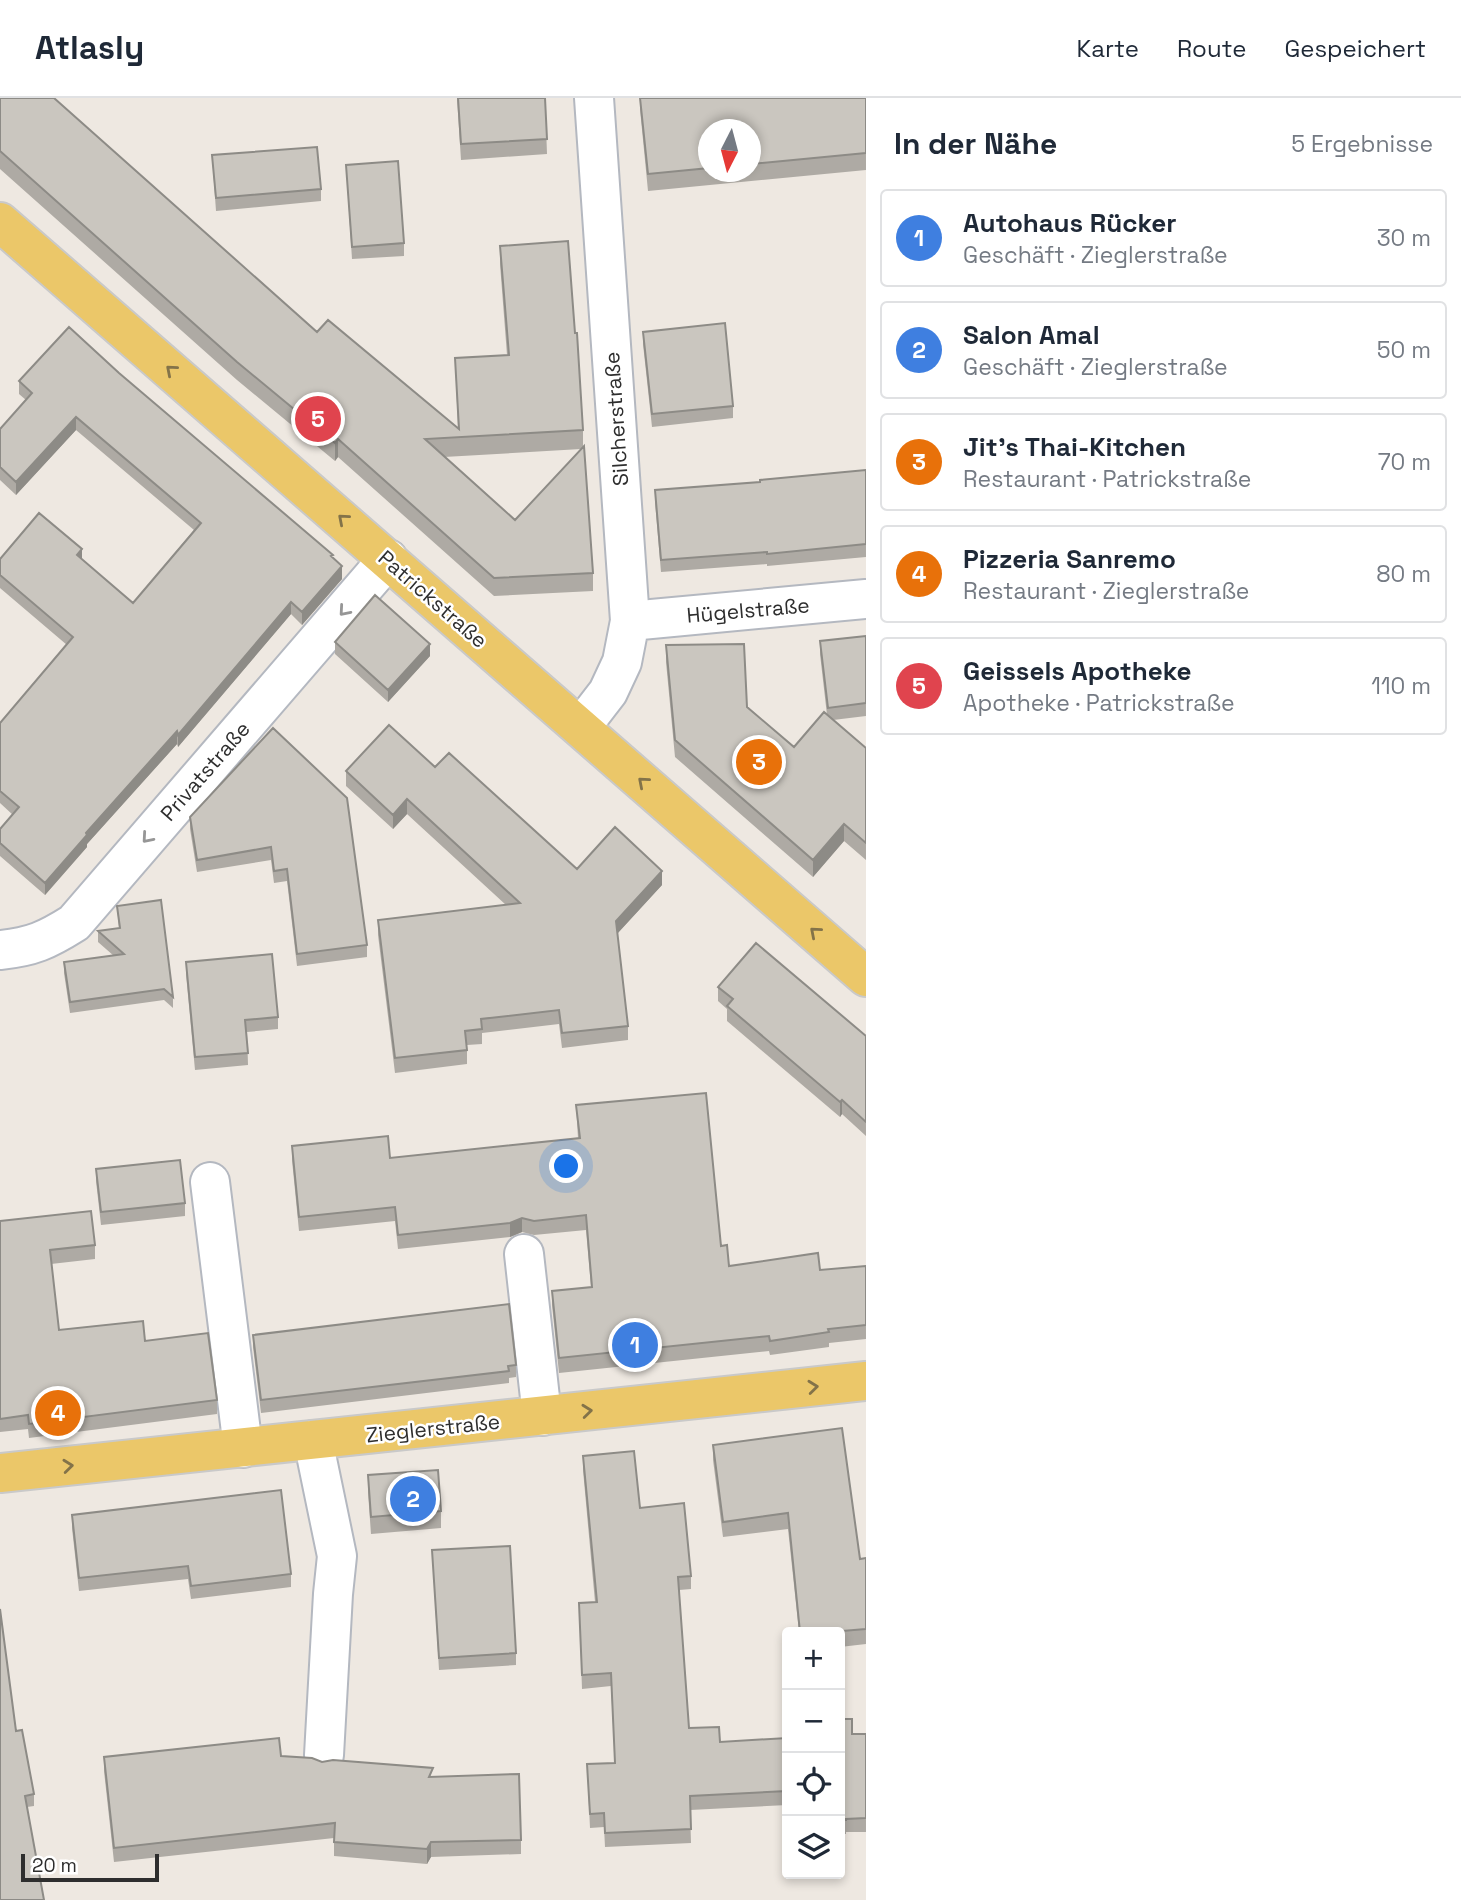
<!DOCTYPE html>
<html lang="de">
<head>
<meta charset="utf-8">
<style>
	:root { --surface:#fff; --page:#f2f2f3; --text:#1f2937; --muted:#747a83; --line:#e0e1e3; --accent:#db2777 }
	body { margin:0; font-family:"Space Grotesk",sans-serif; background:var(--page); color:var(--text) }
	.controls { position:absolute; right:21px; bottom:21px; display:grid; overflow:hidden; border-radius:7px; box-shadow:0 4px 10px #0003 }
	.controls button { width:63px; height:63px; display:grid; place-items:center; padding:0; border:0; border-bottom:2px solid var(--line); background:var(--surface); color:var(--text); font:35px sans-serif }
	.compass { position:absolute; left:698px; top:21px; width:63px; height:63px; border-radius:50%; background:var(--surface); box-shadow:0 4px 10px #0003; rotate:186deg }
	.scale { position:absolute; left:21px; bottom:18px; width:138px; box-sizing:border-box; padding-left:7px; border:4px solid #2e2e2e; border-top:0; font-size:19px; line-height:24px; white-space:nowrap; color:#2e2e2e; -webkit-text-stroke:5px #fff; paint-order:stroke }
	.you { position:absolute; left:567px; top:1069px; width:24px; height:24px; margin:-18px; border:5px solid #fff; border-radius:50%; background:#1a73e8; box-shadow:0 0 0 10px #1a73e833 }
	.badge { display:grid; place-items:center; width:46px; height:46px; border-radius:50%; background:var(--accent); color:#fff; font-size:23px; font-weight:700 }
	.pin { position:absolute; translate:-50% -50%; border:4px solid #fff; box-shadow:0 2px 7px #0006 }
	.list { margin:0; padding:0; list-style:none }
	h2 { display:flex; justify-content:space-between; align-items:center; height:91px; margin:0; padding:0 28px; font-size:30px }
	h2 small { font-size:23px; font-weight:400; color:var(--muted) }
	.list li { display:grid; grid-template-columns:46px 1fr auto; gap:21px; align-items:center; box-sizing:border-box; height:98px; margin:0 14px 14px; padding:0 14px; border:2px solid var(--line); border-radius:7px }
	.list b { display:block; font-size:26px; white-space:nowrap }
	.list p { margin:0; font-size:23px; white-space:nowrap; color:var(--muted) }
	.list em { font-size:23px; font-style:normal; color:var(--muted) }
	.icon { flex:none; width:38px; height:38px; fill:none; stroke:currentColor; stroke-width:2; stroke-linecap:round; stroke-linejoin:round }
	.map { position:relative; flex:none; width:866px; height:1802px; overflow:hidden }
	header { display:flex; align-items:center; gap:42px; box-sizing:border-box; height:98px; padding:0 35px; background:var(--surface); border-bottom:2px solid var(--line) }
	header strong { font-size:33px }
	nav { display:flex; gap:38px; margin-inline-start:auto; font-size:24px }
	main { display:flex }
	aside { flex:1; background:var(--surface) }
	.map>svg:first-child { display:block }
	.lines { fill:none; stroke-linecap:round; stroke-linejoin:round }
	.minor-casing { stroke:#b4b8c0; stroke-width:42 }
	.major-casing { stroke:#c9c9c9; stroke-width:42 }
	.minor { stroke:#fff; stroke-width:38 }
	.major { stroke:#ebc769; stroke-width:38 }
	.wall { fill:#aeaaa4; fill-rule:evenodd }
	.shaded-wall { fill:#8d8b86 }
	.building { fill:#cac6bf; stroke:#8d8b86; stroke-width:2 }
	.oneway { stroke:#837349 }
	.oneway2 { stroke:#969696 }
	.labels { text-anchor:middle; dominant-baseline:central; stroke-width:5; stroke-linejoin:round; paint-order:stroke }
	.street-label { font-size:21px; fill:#2e2e2e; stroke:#fff }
</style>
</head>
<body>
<header>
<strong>Atlasly</strong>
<nav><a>Karte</a><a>Route</a><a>Gespeichert</a></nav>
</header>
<main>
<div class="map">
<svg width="866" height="1802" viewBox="0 0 866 1802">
	<rect width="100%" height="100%" fill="#eee8e1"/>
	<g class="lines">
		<defs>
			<path id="minor" d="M 630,523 L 866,501
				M 581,629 L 608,594 L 622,564 L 630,523 L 594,0
				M 0,852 C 32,849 47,842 74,825 L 388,461
				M 210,1084 L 243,1350
				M 524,1156 L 542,1318
				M 313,1342 L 337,1458 L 333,1496 L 324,1657"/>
			<path id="major" d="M 0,124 L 866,879
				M 0,1375 L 866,1283"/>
		</defs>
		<!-- minor casing -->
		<use href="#minor" class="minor-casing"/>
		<!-- major casing -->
		<use href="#major" class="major-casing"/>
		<!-- minor -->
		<use href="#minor" class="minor"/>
		<!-- major -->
		<use href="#major" class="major"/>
	</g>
	<!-- wall -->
	<path class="wall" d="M 0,0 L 317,234 L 458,330 L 455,260 L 507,257 L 500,166 L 500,148 L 583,332 L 583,349 L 593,475 L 593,493 L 494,498 L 338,359 L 335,363 L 237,282 L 0,71 ZM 581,351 L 515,422 L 444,359 Z
		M 457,0 L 545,0 L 547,56 L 461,62 Z
		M 640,0 L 866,0 L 866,72 L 648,93 L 640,11 ZM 709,32 L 751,32 L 751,74 L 709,74 Z
		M 212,57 L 321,91 L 321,103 L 216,113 Z
		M 346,67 L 404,145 L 404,158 L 352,161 Z
		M 643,234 L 733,308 L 733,320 L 652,329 L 643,246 Z
		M 119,275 L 333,460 L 342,481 L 302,527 L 291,516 L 178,649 L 177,646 L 87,746 L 87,749 L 45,797 L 0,758 L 0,731 L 13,717 L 0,705 L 0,625 L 67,547 L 0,490 L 0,461 L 82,462 L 133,505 L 194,432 L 76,332 L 16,397 L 0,382 L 0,331 L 26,302 L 19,296 L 19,283 Z
		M 866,372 L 866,459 L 767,468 L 767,466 L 661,474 L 655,404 L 655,392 L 760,384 Z
		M 866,538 L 866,618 L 833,622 L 866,650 L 866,762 L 844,743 L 813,779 L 675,659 L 666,564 L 666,547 L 747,609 L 794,649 L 827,617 L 820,556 L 820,543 Z
		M 335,544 L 430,558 L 388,604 L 335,556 Z
		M 273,630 L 367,847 L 367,859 L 297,868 L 287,783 L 274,785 L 271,762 L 197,774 L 190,731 L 190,719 Z
		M 435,669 L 577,771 L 662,787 L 617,836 L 628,928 L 628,942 L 562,950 L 559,926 L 482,935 L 482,946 L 467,947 L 467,966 L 395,975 L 378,837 L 378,822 L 506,807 L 407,716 L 393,731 L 346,688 L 346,673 Z
		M 117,808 L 173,899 L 173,910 L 164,902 L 70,915 L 64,875 L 64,864 L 114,858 L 98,844 L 98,833 L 119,830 Z
		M 186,864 L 278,919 L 278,931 L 247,934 L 248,967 L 195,972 L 186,876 Z
		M 718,889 L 866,938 L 866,1038 L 842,1016 L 840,1019 L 727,923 L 727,911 L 718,903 Z
		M 576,1007 L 721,1148 L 729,1168 L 820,1172 L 866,1168 L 866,1241 L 829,1245 L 829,1249 L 770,1257 L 769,1253 L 559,1275 L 552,1207 L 552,1193 L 591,1189 L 586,1132 L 534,1137 L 522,1134 L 510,1139 L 398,1151 L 395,1123 L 299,1133 L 292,1062 L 292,1048 L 390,1060 L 578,1040 Z
		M 96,1071 L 185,1105 L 185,1118 L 101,1127 L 96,1083 Z
		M 0,1123 L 95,1147 L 95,1161 L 51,1166 L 59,1232 L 145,1243 L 217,1302 L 217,1316 L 29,1340 L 28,1331 L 0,1334 Z
		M 253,1237 L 516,1267 L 516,1279 L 509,1280 L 509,1285 L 261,1315 L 253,1249 Z
		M 713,1347 L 860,1461 L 866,1460 L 866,1546 L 840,1549 L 840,1534 L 799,1534 L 788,1431 L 723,1439 L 713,1362 Z
		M 583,1358 L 640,1410 L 691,1478 L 691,1491 L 679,1492 L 689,1630 L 720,1644 L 787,1640 L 787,1707 L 690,1712 L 691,1745 L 605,1749 L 604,1729 L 590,1730 L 587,1666 L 615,1665 L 611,1588 L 582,1591 L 579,1505 L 595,1504 L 583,1372 Z
		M 368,1377 L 441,1413 L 441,1430 L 371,1436 L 368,1394 Z
		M 72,1417 L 291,1476 L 291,1489 L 191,1501 L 188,1481 L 79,1493 L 72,1430 Z
		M 432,1452 L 516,1555 L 516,1567 L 439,1572 Z
		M 840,1621 L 852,1636 L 866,1636 L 866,1734 L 846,1734 L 846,1736 L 840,1736 Z
		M 16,1633 L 34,1696 L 34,1708 L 27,1709 L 0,1802 Z
		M 281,1658 L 433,1679 L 521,1742 L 521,1756 L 431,1759 L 427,1766 L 334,1758 L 334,1740 L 114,1764 L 104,1673 L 104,1659 Z"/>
	<!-- shaded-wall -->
	<path class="shaded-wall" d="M 76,319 L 76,332 L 16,397 L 16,384 Z
		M 338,341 L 338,359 L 335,363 L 335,345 Z
		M 82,451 L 82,464 L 77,457 Z
		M 342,468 L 342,481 L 302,527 L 302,514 Z
		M 291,504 L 291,516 L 178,649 L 178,637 Z
		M 430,546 L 430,558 L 388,604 L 388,592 Z
		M 177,633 L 177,646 L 87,746 L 87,749 L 45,797 L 45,785 L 86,735 Z
		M 407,701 L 407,716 L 393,731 L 393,717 Z
		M 844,726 L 844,743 L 813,779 L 813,762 Z
		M 662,773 L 662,787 L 616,837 L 616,823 Z
		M 842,1002 L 842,1016 L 840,1019 L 840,1004 Z
		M 522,1120 L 522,1134 L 510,1139 L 510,1125 Z
		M 431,1744 L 431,1759 L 427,1766 L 427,1751 Z"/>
	<!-- building -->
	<path class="building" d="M 0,0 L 54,0 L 317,234 L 328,222 L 459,331 L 455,260 L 509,257 L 500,148 L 568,143 L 575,235 L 577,235 L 583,332 L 425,341 L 515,422 L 584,348 L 593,475 L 494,480 L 338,341 L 335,345 L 237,264 L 0,53 Z
		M 458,0 L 545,0 L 547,41 L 461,46 Z
		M 640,0 L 866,0 L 866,55 L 751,66 L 751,32 L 709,32 L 709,70 L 648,76 Z
		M 317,49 L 321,91 L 216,100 L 212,57 Z
		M 398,63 L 404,145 L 352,149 L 346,67 Z
		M 725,225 L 733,308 L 652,316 L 643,234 Z
		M 69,229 L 119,275 L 333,457 L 331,458 L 342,468 L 302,514 L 291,504 L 178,637 L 177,633 L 86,735 L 87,737 L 45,785 L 0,745 L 0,731 L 19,709 L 0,693 L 0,625 L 73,539 L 0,477 L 0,461 L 39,415 L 82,451 L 77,457 L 133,505 L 201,425 L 76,319 L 16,384 L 0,369 L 0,331 L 32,295 L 19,283 Z
		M 866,372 L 866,446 L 767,456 L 767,454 L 661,462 L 655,392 L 760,384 L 760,382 Z
		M 375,497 L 430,546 L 388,592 L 335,544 Z
		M 866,538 L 866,605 L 828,610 L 820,543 Z
		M 744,546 L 747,609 L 794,649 L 824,614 L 866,650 L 866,745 L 844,726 L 813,762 L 675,642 L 666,547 Z
		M 389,627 L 435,669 L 449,655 L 577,771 L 615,729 L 662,773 L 616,823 L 628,928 L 562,935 L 559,912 L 481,921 L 482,931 L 465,933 L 467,952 L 395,960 L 378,822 L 520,805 L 407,701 L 393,717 L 346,673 Z
		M 273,630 L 347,700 L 367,847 L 297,856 L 287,771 L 274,773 L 271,749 L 197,762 L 190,719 Z
		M 161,802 L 173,899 L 164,891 L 70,904 L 64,864 L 124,856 L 98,833 L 120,830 L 117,808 Z
		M 756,845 L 866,938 L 866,1024 L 842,1002 L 840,1004 L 727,908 L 733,901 L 718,889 Z
		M 272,856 L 278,919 L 245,922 L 248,955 L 195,959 L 186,864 Z
		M 706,995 L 721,1148 L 727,1147 L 729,1168 L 818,1155 L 820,1172 L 866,1168 L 866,1227 L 828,1231 L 829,1234 L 770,1243 L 769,1238 L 559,1260 L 552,1193 L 592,1189 L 586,1117 L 534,1123 L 522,1120 L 510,1125 L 398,1137 L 395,1109 L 299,1119 L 292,1048 L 388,1038 L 390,1060 L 580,1040 L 576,1007 Z
		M 180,1062 L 185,1105 L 101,1114 L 96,1071 Z
		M 91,1113 L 95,1147 L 50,1152 L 59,1232 L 143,1223 L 145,1243 L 208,1235 L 217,1302 L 29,1326 L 28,1317 L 0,1321 L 0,1123 Z
		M 509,1206 L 516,1267 L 508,1268 L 509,1273 L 261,1302 L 253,1237 Z
		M 842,1330 L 860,1461 L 866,1460 L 866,1531 L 830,1534 L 800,1534 L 788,1415 L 723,1424 L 713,1347 Z
		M 634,1353 L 640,1410 L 684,1405 L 691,1478 L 678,1479 L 689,1630 L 719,1629 L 720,1644 L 787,1640 L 787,1693 L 690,1698 L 691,1731 L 605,1735 L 604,1715 L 590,1716 L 587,1666 L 615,1665 L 611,1575 L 582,1577 L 579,1505 L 597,1504 L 583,1358 Z
		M 438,1372 L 441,1413 L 371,1419 L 368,1377 Z
		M 281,1392 L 291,1476 L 191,1488 L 188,1468 L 79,1480 L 72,1417 Z
		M 510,1448 L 516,1555 L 439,1560 L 432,1452 Z
		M 0,1511 L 16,1633 L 22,1632 L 34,1696 L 25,1698 L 44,1802 L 0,1802 Z
		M 840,1621 L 852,1621 L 852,1636 L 866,1636 L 866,1720 L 846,1721 L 846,1722 L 840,1722 Z
		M 279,1640 L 281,1658 L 312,1660 L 322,1664 L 333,1662 L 433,1670 L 429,1679 L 519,1676 L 521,1742 L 431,1744 L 427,1751 L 334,1744 L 335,1725 L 114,1750 L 104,1659 Z"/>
	<!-- one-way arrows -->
	<defs><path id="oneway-chevron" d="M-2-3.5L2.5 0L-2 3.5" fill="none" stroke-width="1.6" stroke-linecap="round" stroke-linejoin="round" transform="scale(1.75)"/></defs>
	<g class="oneway">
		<use href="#oneway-chevron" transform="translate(171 272) rotate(-139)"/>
		<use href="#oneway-chevron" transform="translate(343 421) rotate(-139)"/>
		<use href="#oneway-chevron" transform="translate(643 684) rotate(-139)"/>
		<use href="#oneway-chevron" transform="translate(815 834) rotate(-139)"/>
		<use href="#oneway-chevron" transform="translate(813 1289) rotate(-6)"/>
		<use href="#oneway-chevron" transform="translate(587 1313) rotate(-6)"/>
		<use href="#oneway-chevron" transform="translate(68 1368) rotate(-6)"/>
	</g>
	<g class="oneway2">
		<use href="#oneway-chevron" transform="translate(344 513) rotate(131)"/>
		<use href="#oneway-chevron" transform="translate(147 740) rotate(131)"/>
	</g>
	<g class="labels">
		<!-- street labels -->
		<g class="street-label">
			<text transform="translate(616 321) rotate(-94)">Silcherstraße</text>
			<text transform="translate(433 501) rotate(41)">Patrickstraße</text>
			<text transform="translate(748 512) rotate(-5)">Hügelstraße</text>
			<text transform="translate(205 673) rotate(-49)">Privatstraße</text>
			<text transform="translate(433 1330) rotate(-6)">Zieglerstraße</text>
		</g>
	</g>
</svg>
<div class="controls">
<button>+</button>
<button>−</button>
<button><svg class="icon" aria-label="locate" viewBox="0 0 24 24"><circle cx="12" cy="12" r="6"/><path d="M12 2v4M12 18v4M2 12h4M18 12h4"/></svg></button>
<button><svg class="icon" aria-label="layers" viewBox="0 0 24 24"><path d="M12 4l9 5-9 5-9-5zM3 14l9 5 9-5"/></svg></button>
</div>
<svg class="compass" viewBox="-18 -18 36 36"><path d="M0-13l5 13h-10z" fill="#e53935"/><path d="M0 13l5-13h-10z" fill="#747a83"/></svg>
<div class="scale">20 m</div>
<div class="you"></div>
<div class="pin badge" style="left:635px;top:1247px;background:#3f7fe0">1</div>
<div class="pin badge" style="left:413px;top:1401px;background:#3f7fe0">2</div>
<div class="pin badge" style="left:759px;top:664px;background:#e8710a">3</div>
<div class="pin badge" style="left:58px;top:1315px;background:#e8710a">4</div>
<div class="pin badge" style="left:318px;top:321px;background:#e0444e">5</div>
</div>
<aside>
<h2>In der Nähe<small>5 Ergebnisse</small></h2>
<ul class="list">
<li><span class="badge" style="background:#3f7fe0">1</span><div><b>Autohaus Rücker</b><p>Geschäft · Zieglerstraße</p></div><em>30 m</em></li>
<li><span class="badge" style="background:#3f7fe0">2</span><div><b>Salon Amal</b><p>Geschäft · Zieglerstraße</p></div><em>50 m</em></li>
<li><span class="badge" style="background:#e8710a">3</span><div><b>Jit's Thai-Kitchen</b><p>Restaurant · Patrickstraße</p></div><em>70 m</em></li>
<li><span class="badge" style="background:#e8710a">4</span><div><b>Pizzeria Sanremo</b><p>Restaurant · Zieglerstraße</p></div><em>80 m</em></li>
<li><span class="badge" style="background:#e0444e">5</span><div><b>Geissels Apotheke</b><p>Apotheke · Patrickstraße</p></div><em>110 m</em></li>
</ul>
</aside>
</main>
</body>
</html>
